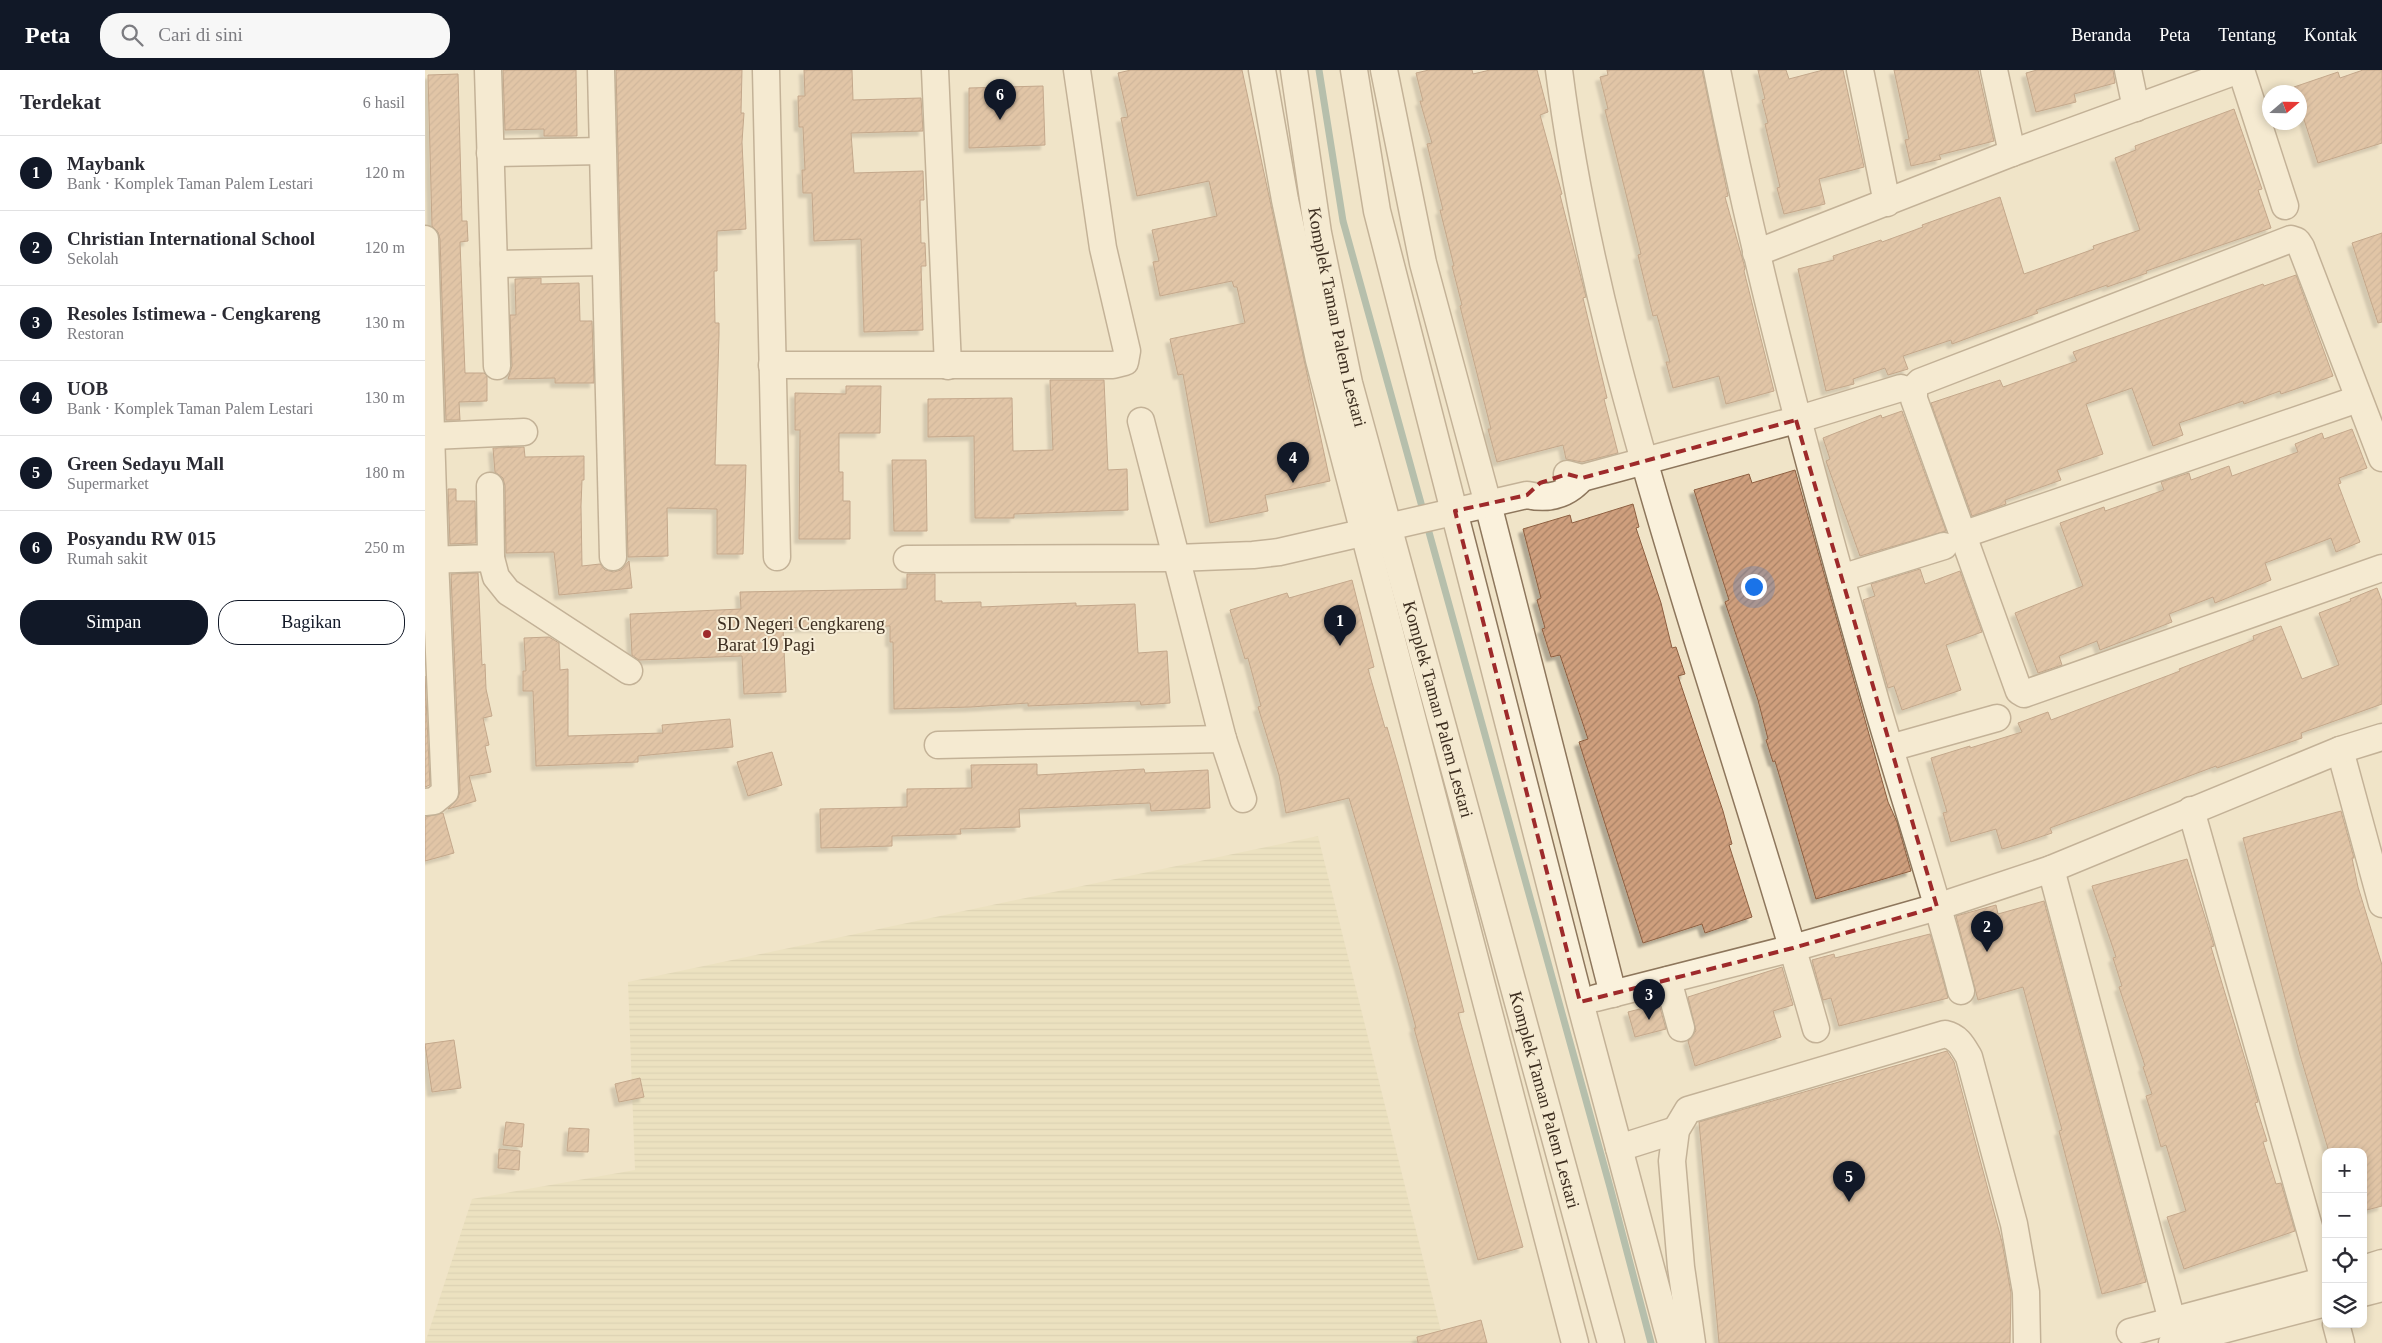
<!DOCTYPE html>
<html lang="id">
<head>
<meta charset="utf-8">
<style>
	:root { --surface:#fff; --page:#f7f7f7; --text:#2b2b33; --muted:#7c7c81; --line:#e1e1e2; --accent:#111827 }
	body { margin:0; font-family:Georgia,serif; background:var(--page); color:var(--text) }
	.controls { position:absolute; right:15px; bottom:15px; display:grid; overflow:hidden; border-radius:10px; box-shadow:0 2px 8px #0003 }
	.controls button { width:45px; height:45px; display:grid; place-items:center; padding:0; border:0; border-bottom:1px solid var(--line); background:var(--surface); color:var(--text); font:25px sans-serif }
	.compass { position:absolute; left:1837px; top:15px; width:45px; height:45px; border-radius:50%; background:var(--surface); box-shadow:0 2px 8px #0003; rotate:70deg }
	.you { position:absolute; left:1328px; top:516px; width:18px; height:18px; margin:-12px; border:4px solid #fff; border-radius:50%; background:#1a73e8; box-shadow:0 0 0 8px #1a73e833 }
	.badge { display:grid; place-items:center; width:32px; height:32px; border-radius:50%; background:var(--accent); color:#fff; font-size:16px; font-weight:700 }
	.pin { position:absolute; translate:-50% -41px; filter:drop-shadow(0 1px 2px #0008) }
	.pin::after { content:''; position:absolute; top:26px; width:18px; height:15px; background:inherit; clip-path:polygon(0 0,100% 0,50% 100%) }
	.list { margin:0; padding:0; list-style:none }
	h2 { display:flex; justify-content:space-between; align-items:center; height:65px; margin:0; padding:0 20px; font-size:21px }
	h2 small { font-size:16px; font-weight:400; color:var(--muted) }
	.list li { display:grid; grid-template-columns:32px 1fr auto; gap:15px; align-items:center; box-sizing:border-box; height:75px; padding:0 20px; border-top:1px solid var(--line) }
	.list b { display:block; font-size:19px; white-space:nowrap }
	.list p { margin:0; font-size:16px; white-space:nowrap; color:var(--muted) }
	.list em { font-size:16px; font-style:normal; color:var(--muted) }
	.actions { display:flex; gap:10px; padding:15px 20px }
	.actions a { flex:1; padding:11px 0; border:1px solid var(--accent); border-radius:20px; text-align:center; font-size:18px; color:var(--accent) }
	.actions .main { background:var(--accent); color:#fff }
	.icon { flex:none; width:28px; height:28px; fill:none; stroke:currentColor; stroke-width:2; stroke-linecap:round; stroke-linejoin:round }
	.map { position:relative; flex:none; width:1957px; height:1273px; overflow:hidden }
	header { display:flex; align-items:center; gap:30px; box-sizing:border-box; height:70px; padding:0 25px; background:var(--accent); color:#fff }
	header strong { font-size:24px }
	nav { display:flex; gap:28px; margin-inline-start:auto; font-size:18px }
	.search { width:350px; height:45px; background:var(--page); display:flex; align-items:center; gap:12px; box-sizing:border-box; padding:0 18px; border-radius:20px; color:var(--muted); font-size:19px }
	main { display:flex }
	aside { flex:1; background:var(--surface) }
	.map>svg:first-child { display:block }
	.farmland { fill:url(#farmland-rules) }
	.lines { fill:none; stroke-linecap:round; stroke-linejoin:round }
	.stream { stroke:#6f938a; stroke-width:7 }
	.building { fill:url(#building-hatch); stroke:#8d5f41; filter:url(#shadow) }
	.minor-casing { stroke:#8d765c; stroke-width:29 }
	.minor { stroke:#faf1dc; stroke-width:26 }
	.marked { fill:none; stroke:#9e2a2b; stroke-width:4; stroke-dasharray:10 6; stroke-linejoin:round }
	.poi-dot { fill:#9e2a2b; stroke:#f7eed8; stroke-width:2 }
	.labels { text-anchor:middle; dominant-baseline:central; stroke-width:4; stroke-linejoin:round; paint-order:stroke }
	.street-label { font-size:18px; fill:#3d2e20; stroke:#f7eed8 }
	.poi-label { font-size:18px; fill:#3d2e20; stroke:#f7eed8; text-anchor:start }
</style>
</head>
<body>
<header>
<strong>Peta</strong>
<div class="search"><svg class="icon" aria-label="search" viewBox="0 0 24 24"><circle cx="10" cy="10" r="6"/><path d="M15 15l6 6"/></svg>Cari di sini</div>
<nav><a>Beranda</a><a>Peta</a><a>Tentang</a><a>Kontak</a></nav>
</header>
<main>
<aside>
<h2>Terdekat<small>6 hasil</small></h2>
<ul class="list">
<li><span class="badge">1</span><div><b>Maybank</b><p>Bank · Komplek Taman Palem Lestari</p></div><em>120 m</em></li>
<li><span class="badge">2</span><div><b>Christian International School</b><p>Sekolah</p></div><em>120 m</em></li>
<li><span class="badge">3</span><div><b>Resoles Istimewa - Cengkareng</b><p>Restoran</p></div><em>130 m</em></li>
<li><span class="badge">4</span><div><b>UOB</b><p>Bank · Komplek Taman Palem Lestari</p></div><em>130 m</em></li>
<li><span class="badge">5</span><div><b>Green Sedayu Mall</b><p>Supermarket</p></div><em>180 m</em></li>
<li><span class="badge">6</span><div><b>Posyandu RW 015</b><p>Rumah sakit</p></div><em>250 m</em></li>
</ul>
<div class="actions"><a class="main">Simpan</a><a>Bagikan</a></div>
</aside>
<div class="map">
<svg width="1957" height="1273" viewBox="0 0 1957 1273">
	<defs>
		<pattern id="farmland-rules" width="6" height="5" patternUnits="userSpaceOnUse" patternTransform="scale(1.25)"><rect width="6" height="5" fill="#e6deb5"/><path d="M0 2.5h6" fill="none" stroke="#c6bf9b"/></pattern>
		<pattern id="building-hatch" width="6" height="6" patternUnits="userSpaceOnUse" patternTransform="scale(1.25)"><rect width="6" height="6" fill="#cf9f7d"/><path d="M-1 1l2-2M0 6l6-6M5 7l2-2" fill="none" stroke="#a98266"/></pattern>
		<filter id="shadow"><feDropShadow dx="-4.5" dy="4.5" stdDeviation="1" flood-color="#0004"/></filter>
	</defs>
	<rect width="100%" height="100%" fill="#f0e4c8"/>
	<!-- farmland -->
	<path class="farmland" d="M 893,766 L 1019,1273 L 0,1273 L 47,1129 L 210,1100 L 203,912 Z"/>
	<g class="lines">
		<!-- stream -->
		<path class="stream" d="M 894,0 L 918,151 L 1185,1117 L 1226,1273"/>
	</g>
	<!-- building -->
	<path class="building" d="M 78,0 L 151,0 L 152,66 L 119,66 L 119,59 L 80,60 Z
		M 191,0 L 317,0 L 316,43 L 319,43 L 317,72 L 321,159 L 292,161 L 292,201 L 289,201 L 290,253 L 294,253 L 294,265 L 290,395 L 321,395 L 318,484 L 292,484 L 292,439 L 242,438 L 243,486 L 203,487 Z
		M 379,0 L 427,0 L 428,30 L 496,28 L 498,61 L 426,63 L 429,103 L 498,101 L 499,130 L 495,130 L 496,173 L 500,173 L 501,196 L 496,196 L 498,260 L 439,262 L 436,169 L 389,171 L 387,123 L 378,123 L 377,100 L 380,100 L 378,57 L 374,57 L 373,26 L 380,26 Z
		M 706,0 L 817,0 L 905,411 L 840,425 L 843,441 L 785,453 L 758,304 L 753,305 L 745,269 L 820,253 L 812,217 L 809,217 L 807,211 L 735,226 L 728,192 L 734,191 L 727,160 L 792,146 L 784,111 L 712,126 L 696,48 L 703,47 L 693,3 Z
		M 1004,0 L 1047,0 L 1048,4 L 1065,0 L 1112,0 L 1123,42 L 1115,45 L 1137,124 L 1135,125 L 1161,227 L 1158,228 L 1182,328 L 1179,329 L 1193,383 L 1157,392 L 1141,389 L 1138,375 L 1072,392 L 1063,359 L 1066,359 L 1035,236 L 1037,235 L 1027,196 L 1029,196 L 1015,140 L 1018,140 L 1002,74 L 1007,73 L 995,31 L 998,31 L 991,3 Z
		M 1182,0 L 1277,0 L 1303,126 L 1300,127 L 1320,198 L 1319,201 L 1349,321 L 1301,334 L 1294,306 L 1248,318 L 1241,292 L 1245,292 L 1232,245 L 1228,246 L 1213,185 L 1216,184 L 1180,40 L 1183,39 L 1175,7 L 1183,5 Z
		M 1333,0 L 1361,0 L 1364,9 L 1398,0 L 1418,0 L 1439,97 L 1394,109 L 1400,134 L 1359,144 L 1352,118 L 1355,117 L 1340,54 L 1343,53 L 1337,30 L 1340,29 Z
		M 1469,0 L 1553,0 L 1569,71 L 1514,85 L 1516,89 L 1486,96 L 1480,70 L 1484,69 Z
		M 1612,0 L 1688,0 L 1690,13 L 1649,24 L 1651,32 L 1611,42 L 1601,3 Z
		M 1938,0 L 1957,0 L 1957,73 L 1893,93 L 1874,34 L 1874,22 L 1871,22 L 1869,17 L 1913,2 L 1915,8 Z
		M 33,4 L 37,151 L 42,151 L 43,171 L 35,172 L 40,303 L 59,303 L 62,306 L 62,331 L 34,332 L 35,350 L 21,350 L 15,169 L 13,162 L 7,156 L 3,5 Z
		M 618,16 L 620,75 L 544,78 L 544,18 Z
		M 1809,39 L 1837,119 L 1833,120 L 1846,158 L 1721,201 L 1722,203 L 1682,217 L 1682,215 L 1611,240 L 1613,243 L 1554,264 L 1527,274 L 1526,270 L 1478,286 L 1483,299 L 1463,305 L 1460,298 L 1428,309 L 1429,314 L 1401,321 L 1373,199 L 1409,190 L 1408,186 L 1456,170 L 1457,172 L 1498,157 L 1497,155 L 1575,127 L 1599,204 L 1669,179 L 1668,176 L 1715,160 L 1690,88 L 1711,80 L 1710,76 Z
		M 1957,163 L 1957,252 L 1953,253 L 1927,173 Z
		M 1871,205 L 1908,306 L 1856,324 L 1855,321 L 1819,334 L 1818,331 L 1754,353 L 1758,365 L 1728,376 L 1707,318 L 1661,334 L 1678,384 L 1632,400 L 1636,410 L 1580,430 L 1581,434 L 1547,446 L 1506,333 L 1575,310 L 1578,317 L 1652,291 L 1648,282 L 1838,214 L 1839,216 Z
		M 116,208 L 116,214 L 154,213 L 155,251 L 167,251 L 169,313 L 130,313 L 130,308 L 83,309 L 87,296 L 85,245 L 91,245 L 90,209 Z
		M 625,310 L 679,310 L 683,400 L 702,399 L 703,440 L 589,444 L 589,448 L 550,448 L 549,366 L 503,367 L 503,329 L 587,328 L 588,381 L 628,380 Z
		M 421,316 L 456,316 L 455,363 L 414,363 L 414,402 L 418,402 L 418,431 L 425,431 L 425,469 L 374,469 L 375,360 L 370,360 L 370,323 L 421,324 Z
		M 1477,341 L 1521,461 L 1435,486 L 1401,391 L 1405,389 L 1398,368 L 1456,345 L 1457,348 Z
		M 1927,359 L 1942,398 L 1914,408 L 1916,413 L 1913,414 L 1935,472 L 1911,482 L 1906,468 L 1840,493 L 1846,510 L 1790,533 L 1788,527 L 1744,544 L 1747,552 L 1675,580 L 1672,571 L 1634,586 L 1637,595 L 1613,603 L 1590,543 L 1658,516 L 1635,453 L 1679,437 L 1680,441 L 1739,420 L 1736,412 L 1764,403 L 1766,410 L 1804,396 L 1807,406 L 1873,382 L 1870,374 L 1897,363 L 1899,369 Z
		M 99,377 L 100,387 L 159,386 L 159,410 L 157,410 L 156,436 L 157,496 L 175,494 L 180,500 L 189,502 L 196,500 L 204,491 L 207,518 L 134,525 L 129,482 L 81,483 L 80,416 L 78,408 L 70,402 L 68,378 Z
		M 467,390 L 501,390 L 502,461 L 469,461 Z
		M 1370,400 L 1463,732 L 1472,752 L 1486,801 L 1391,829 L 1350,691 L 1348,692 L 1341,670 L 1343,669 L 1333,630 L 1300,532 L 1304,530 L 1269,420 L 1324,404 L 1327,413 Z
		M 23,419 L 31,419 L 31,431 L 50,431 L 51,473 L 25,474 Z
		M 1208,434 L 1214,457 L 1211,458 L 1236,533 L 1247,578 L 1251,577 L 1260,604 L 1253,606 L 1298,741 L 1307,774 L 1304,775 L 1327,847 L 1280,863 L 1277,854 L 1218,873 L 1154,672 L 1163,669 L 1135,585 L 1126,587 L 1117,559 L 1120,558 L 1112,530 L 1116,528 L 1098,459 L 1145,445 L 1147,453 Z
		M 1495,499 L 1500,514 L 1535,501 L 1557,562 L 1521,575 L 1536,620 L 1477,640 L 1469,616 L 1463,618 L 1438,530 L 1450,526 L 1446,514 Z
		M 53,503 L 57,595 L 60,594 L 61,619 L 67,646 L 58,648 L 64,675 L 60,676 L 66,702 L 44,706 L 51,731 L 23,739 L 33,728 L 35,721 L 26,504 Z
		M 482,504 L 510,504 L 510,531 L 517,531 L 517,533 L 556,532 L 556,537 L 651,533 L 651,536 L 710,534 L 713,583 L 742,581 L 745,633 L 716,635 L 715,631 L 603,636 L 603,633 L 546,637 L 469,639 L 468,572 L 465,572 L 465,556 L 358,558 L 361,622 L 319,624 L 317,586 L 214,590 L 207,585 L 205,544 L 316,539 L 315,522 L 482,519 Z
		M 927,510 L 949,597 L 943,599 L 960,658 L 962,657 L 973,695 L 1017,857 L 1039,942 L 1033,943 L 1098,1177 L 1053,1190 L 989,958 L 991,958 L 974,896 L 924,728 L 861,743 L 854,705 L 833,637 L 836,636 L 823,588 L 820,589 L 805,540 L 862,523 L 864,528 Z
		M 1952,518 L 1957,531 L 1957,634 L 1876,663 L 1877,668 L 1792,698 L 1791,696 L 1625,758 L 1627,763 L 1591,775 L 1577,779 L 1571,759 L 1526,772 L 1518,743 L 1522,742 L 1506,688 L 1545,676 L 1545,678 L 1597,662 L 1593,653 L 1623,642 L 1626,650 L 1755,601 L 1754,599 L 1829,570 L 1828,566 L 1856,556 L 1877,609 L 1914,595 L 1894,543 L 1926,531 L 1925,529 Z
		M 124,567 L 134,573 L 135,600 L 143,599 L 143,666 L 238,663 L 237,655 L 305,649 L 308,677 L 213,686 L 213,692 L 111,696 L 108,621 L 98,621 L 98,601 L 101,601 L 99,568 Z
		M 0,606 L 5,715 L 0,717 Z
		M 347,682 L 357,715 L 323,726 L 312,692 Z
		M 612,694 L 612,705 L 719,699 L 720,703 L 783,700 L 785,738 L 726,741 L 725,733 L 594,739 L 595,757 L 535,759 L 536,764 L 467,766 L 467,776 L 396,778 L 395,739 L 482,737 L 482,719 L 547,718 L 546,695 Z
		M 1916,741 L 1929,788 L 1927,788 L 1933,817 L 1957,895 L 1957,1136 L 1938,1141 L 1938,1082 L 1904,1082 L 1875,985 L 1818,768 Z
		M 18,743 L 29,783 L 0,791 L 0,747 Z
		M 1762,789 L 1789,876 L 1786,877 L 1833,1032 L 1830,1033 L 1842,1071 L 1838,1072 L 1851,1114 L 1856,1113 L 1870,1161 L 1759,1199 L 1742,1147 L 1761,1141 L 1741,1075 L 1736,1077 L 1729,1052 L 1721,1026 L 1727,1024 L 1718,997 L 1720,996 L 1694,917 L 1697,916 L 1688,888 L 1691,887 L 1667,816 Z
		M 1619,831 L 1721,1212 L 1677,1224 L 1634,1061 L 1637,1060 L 1598,917 L 1553,930 L 1531,846 L 1571,835 L 1573,844 Z
		M 1505,864 L 1523,928 L 1414,956 L 1406,928 L 1398,930 L 1387,890 L 1409,884 L 1410,888 Z
		M 1357,897 L 1368,935 L 1348,941 L 1356,967 L 1270,996 L 1263,971 L 1271,961 L 1263,927 Z
		M 1234,934 L 1241,959 L 1210,967 L 1203,942 Z
		M 29,970 L 36,1018 L 7,1022 L 0,974 Z
		M 1522,981 L 1529,992 L 1577,1172 L 1586,1223 L 1585,1273 L 1294,1273 L 1274,1052 Z
		M 215,1008 L 219,1027 L 194,1032 L 190,1014 Z
		M 81,1052 L 99,1054 L 97,1077 L 78,1075 Z
		M 144,1058 L 164,1059 L 163,1082 L 142,1081 Z
		M 74,1079 L 95,1081 L 94,1100 L 73,1098 Z
		M 1056,1250 L 1062,1273 L 993,1273 L 992,1267 Z"/>
	<g class="lines">
		<defs>
			<g id="minor">
				<path d="M 63,0 L 72,296"/>
				<path d="M 176,0 L 188,487"/>
				<path d="M 341,0 L 352,487"/>
				<path d="M 510,0 L 523,296"/>
				<path d="M 837,0 L 860,130 L 894,290 L 1150,1273"/>
				<path id="s1" d="M 869,0 L 893,163 L 924,313 L 1186,1273"/>
				<path d="M 929,0 L 952,141 L 1155,932 L 1246,1273"/>
				<path d="M 959,0 L 998,193 L 1063,434 L 1188,924"/>
				<path d="M 1134,0 C 1157,183 1209,362 1263,539 C 1306,679 1351,818 1391,959"/>
				<path d="M 1292,0 C 1334,213 1391,423 1451,632 C 1479,728 1511,824 1536,921"/>
				<path d="M 1435,0 L 1462,133"/>
				<path d="M 1569,0 L 1587,83"/>
				<path d="M 1703,0 L 1711,38"/>
				<path d="M 1816,0 L 1860,136"/>
				<path d="M 65,83 L 178,81"/>
				<path d="M 0,169 L 10,489 L 20,722 L 9,731 L 0,732"/>
				<path d="M 1331,183 L 1587,83 L 1814,0"/>
				<path d="M 69,194 L 180,192"/>
				<path d="M 347,295 L 688,295 L 700,292 L 702,281 L 678,178 L 652,0"/>
				<path d="M 716,351 L 798,669 L 818,729"/>
				<path d="M 7,366 L 99,362"/>
				<path d="M 1957,388 L 1876,177 L 1872,171 L 1866,169 L 1495,312 L 1489,318 L 1489,329 L 1594,621 L 1599,624 L 1957,498"/>
				<path d="M 1142,404 L 1157,408 L 1371,350 L 1476,318"/>
				<path d="M 1537,465 L 1933,329"/>
				<path d="M 66,488 L 71,507 L 83,522 L 204,601"/>
				<path d="M 482,489 L 751,488 L 828,485 L 854,482 L 1102,425 C 1124,430 1142,425 1157,408"/>
				<path d="M 0,490 L 66,488 L 65,416"/>
				<path d="M 1416,508 L 1519,476"/>
				<path d="M 513,675 L 798,669"/>
				<path d="M 1465,678 L 1572,648"/>
				<path d="M 1915,680 L 1957,834"/>
				<path d="M 1766,740 L 1901,1217"/>
				<path d="M 1626,799 L 1753,1273"/>
				<path d="M 1243,910 L 1256,958"/>
				<path d="M 1171,928 L 1368,878 L 1512,837 L 1626,799 L 1915,680 L 1957,667"/>
				<path d="M 1194,1078 L 1251,1060"/>
				<path d="M 1938,1199 L 1957,1193"/>
				<path d="M 1938,1223 L 1957,1218"/>
				<path d="M 1911,1254 L 1916,1273"/>
				<path d="M 1705,1262 L 1901,1210"/>
				<path d="M 1267,1273 L 1256,1197 L 1247,1091 L 1251,1060 L 1263,1040 L 1520,964 C 1533,967 1537,975 1544,987 L 1589,1154 L 1601,1222 L 1602,1273"/>
				<path d="M 1747,1273 L 1901,1233"/>
			</g>
		</defs>
		<!-- minor casing -->
		<use href="#minor" class="minor-casing"/>
		<!-- minor -->
		<use href="#minor" class="minor"/>
	</g>
	<!-- marked area -->
	<path d="M0 0H1957V1273H0ZM 1371,350 L 1512,837 L 1368,878 L 1155,932 L 1030,441 L 1102,425 L 1115,413 L 1142,404 L 1157,408 Z" fill="#f0e4c8" fill-opacity=".55" fill-rule="evenodd"/>
	<path class="marked" d="M 1371,350 L 1512,837 L 1368,878 L 1155,932 L 1030,441 L 1102,425 L 1115,413 L 1142,404 L 1157,408 Z"/>
	<!-- markers -->
	<circle class="poi-dot" cx="282" cy="564" r="5"/>
	<g class="labels">
		<!-- street labels -->
		<g class="street-label">
			<text stroke="none"><textPath href="#s1" startOffset="251">Komplek Taman Palem Lestari</textPath></text>
			<text stroke="none"><textPath href="#s1" startOffset="656">Komplek Taman Palem Lestari</textPath></text>
			<text stroke="none"><textPath href="#s1" startOffset="1061">Komplek Taman Palem Lestari</textPath></text>
		</g>
		<!-- poi labels -->
		<g class="poi-label">
			<text x="292" y="554">SD Negeri Cengkareng<tspan x="292" dy="21">Barat 19 Pagi</tspan></text>
		</g>
	</g>
</svg>
<div class="controls">
<button>+</button>
<button>−</button>
<button><svg class="icon" aria-label="locate" viewBox="0 0 24 24"><circle cx="12" cy="12" r="6"/><path d="M12 2v4M12 18v4M2 12h4M18 12h4"/></svg></button>
<button><svg class="icon" aria-label="layers" viewBox="0 0 24 24"><path d="M12 4l9 5-9 5-9-5zM3 14l9 5 9-5"/></svg></button>
</div>
<svg class="compass" viewBox="-18 -18 36 36"><path d="M0-13l5 13h-10z" fill="#e53935"/><path d="M0 13l5-13h-10z" fill="#7c7c81"/></svg>
<div class="you"></div>
<div class="pin badge" style="left:915px;top:576px">1</div>
<div class="pin badge" style="left:1562px;top:882px">2</div>
<div class="pin badge" style="left:1224px;top:950px">3</div>
<div class="pin badge" style="left:868px;top:413px">4</div>
<div class="pin badge" style="left:1424px;top:1132px">5</div>
<div class="pin badge" style="left:575px;top:50px">6</div>
</div>
</main>
</body>
</html>
